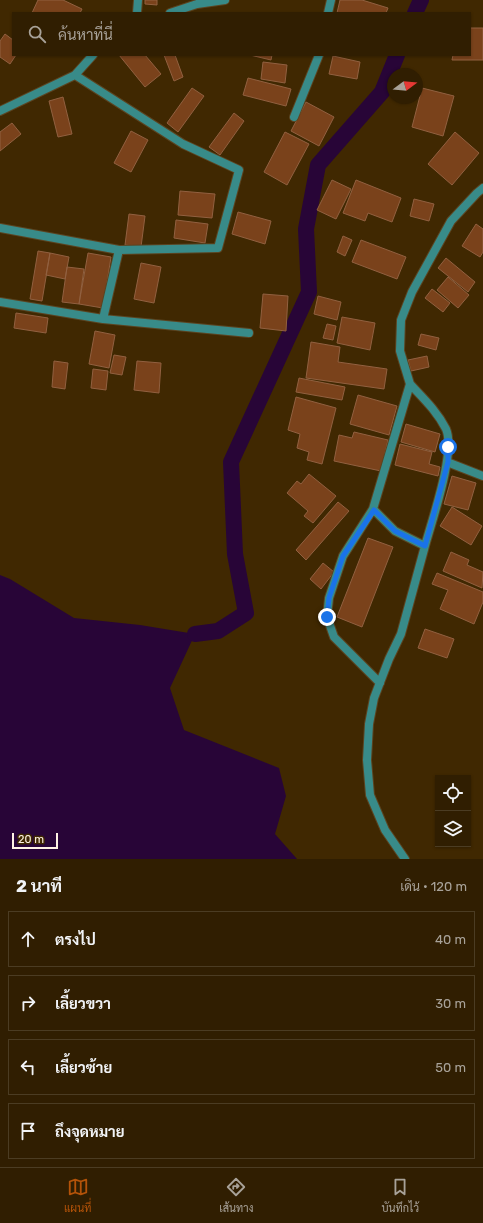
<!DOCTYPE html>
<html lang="th">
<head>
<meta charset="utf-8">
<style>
	:root { --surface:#301e01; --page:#3c2b10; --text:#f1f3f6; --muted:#a8a299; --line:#4b3c23; --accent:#b45309 }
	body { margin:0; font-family:Rubik,Sarabun,sans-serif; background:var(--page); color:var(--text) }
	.controls { position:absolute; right:12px; bottom:12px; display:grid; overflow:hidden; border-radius:0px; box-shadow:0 1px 3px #0004 }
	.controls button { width:36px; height:36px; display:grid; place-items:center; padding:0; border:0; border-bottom:1px solid var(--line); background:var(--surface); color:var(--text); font:20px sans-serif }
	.compass { position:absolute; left:387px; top:68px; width:36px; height:36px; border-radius:50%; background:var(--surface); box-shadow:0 1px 3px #0004; rotate:74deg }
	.scale { position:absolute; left:12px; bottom:10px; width:46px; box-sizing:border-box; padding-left:4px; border:2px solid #fff2e4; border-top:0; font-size:11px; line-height:14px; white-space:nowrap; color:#fff2e4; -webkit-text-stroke:3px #402801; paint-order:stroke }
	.stop { position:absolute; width:12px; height:12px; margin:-9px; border:3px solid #1a73e8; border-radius:50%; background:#fff }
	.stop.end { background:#1a73e8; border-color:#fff; box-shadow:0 1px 4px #0008 }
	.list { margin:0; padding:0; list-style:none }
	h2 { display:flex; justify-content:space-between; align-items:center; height:52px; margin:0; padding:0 16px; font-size:17px }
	h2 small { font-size:13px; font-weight:400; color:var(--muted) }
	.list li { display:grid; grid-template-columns:26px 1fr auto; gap:12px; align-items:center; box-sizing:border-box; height:56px; margin:0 8px 8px; padding:0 8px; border:1px solid var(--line); border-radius:0px }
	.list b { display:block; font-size:15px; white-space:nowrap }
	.list em { font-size:13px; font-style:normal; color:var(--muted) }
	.icon { flex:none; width:22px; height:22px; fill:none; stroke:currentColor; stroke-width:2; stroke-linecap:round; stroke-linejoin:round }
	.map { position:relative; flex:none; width:483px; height:859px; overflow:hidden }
	.search { position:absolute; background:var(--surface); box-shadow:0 1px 3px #0004; left:12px; right:12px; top:12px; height:44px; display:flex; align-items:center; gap:10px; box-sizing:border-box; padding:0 14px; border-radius:0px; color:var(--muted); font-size:15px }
	.sheet { height:308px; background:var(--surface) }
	nav { display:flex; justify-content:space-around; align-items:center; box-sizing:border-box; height:56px; border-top:1px solid var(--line); background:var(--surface); font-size:11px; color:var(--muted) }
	nav a { display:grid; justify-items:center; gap:2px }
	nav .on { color:var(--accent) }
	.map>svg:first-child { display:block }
	.water { fill:#280537 }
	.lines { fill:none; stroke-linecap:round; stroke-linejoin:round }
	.canal { stroke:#280537; stroke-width:16 }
	.building { fill:#7a421b; stroke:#916040 }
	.street-casing { stroke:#5b4421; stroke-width:10 }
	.street { stroke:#388b89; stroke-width:8 }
	.route { stroke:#1a73e8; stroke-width:5 }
</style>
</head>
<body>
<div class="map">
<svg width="483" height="859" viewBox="0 0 483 859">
	<rect width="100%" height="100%" fill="#402801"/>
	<!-- water -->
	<path class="water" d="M 0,575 L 10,579 L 74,618 L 140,625 L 195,634 L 170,688 L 184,730 L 279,768 L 286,796 L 275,834 L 297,859 L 0,859 Z"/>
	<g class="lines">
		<!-- canal -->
		<path class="canal" d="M 415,13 L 421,0
			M 195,634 L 218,631 L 246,613 L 235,554 L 231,462 L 309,292 L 306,229 L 318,165 L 382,92 L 397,55"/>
	</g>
	<!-- building -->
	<path class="building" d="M 38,0 L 63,0 L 82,9 L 80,13 L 32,13 Z
		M 145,0 L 157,0 L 157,5 L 145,4 Z
		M 340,0 L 362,0 L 388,8 L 386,13 L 337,13 Z
		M 470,28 L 483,28 L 483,60 L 452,60 L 453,55 L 470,55 Z
		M 5,34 L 13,40 L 13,55 L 16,55 L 10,64 L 0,57 L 0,41 Z
		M 119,55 L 145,55 L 161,74 L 145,87 Z
		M 164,55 L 175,55 L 183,77 L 174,81 Z
		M 250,55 L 272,55 L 271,60 Z
		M 333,56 L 360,62 L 357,79 L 329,74 Z
		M 263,62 L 287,65 L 285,83 L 261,79 Z
		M 248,78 L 291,89 L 286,106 L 243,95 Z
		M 192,88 L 204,96 L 178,132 L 167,123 Z
		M 422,88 L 454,96 L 443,136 L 412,127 Z
		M 63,97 L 72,134 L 58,137 L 49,101 Z
		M 306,102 L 334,117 L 319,146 L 291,131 Z
		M 234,113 L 244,121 L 220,155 L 209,147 Z
		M 12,123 L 21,134 L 0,151 L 0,132 Z
		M 131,131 L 148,140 L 131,172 L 114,163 Z
		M 285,132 L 309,144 L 287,185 L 264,172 Z
		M 455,132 L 479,153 L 452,185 L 428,164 Z
		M 332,180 L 351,189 L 336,219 L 317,210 Z
		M 356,180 L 401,198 L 392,222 L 368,213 L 365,221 L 343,213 Z
		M 180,191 L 215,194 L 212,218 L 178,215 Z
		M 414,199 L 434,204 L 429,221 L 410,216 Z
		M 238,212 L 271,221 L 265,244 L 232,234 Z
		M 129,214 L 145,216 L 141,247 L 125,245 Z
		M 176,220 L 208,224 L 205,243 L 174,238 Z
		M 476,224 L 483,229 L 483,252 L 480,257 L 462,246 Z
		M 343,236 L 352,240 L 345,256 L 337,252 Z
		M 361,240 L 406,257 L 397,279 L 352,262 Z
		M 38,251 L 50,253 L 42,301 L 30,299 Z
		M 50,253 L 69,257 L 65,279 L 46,275 Z
		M 88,253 L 111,257 L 103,308 L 79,304 Z
		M 446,258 L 475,282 L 468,292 L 438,268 Z
		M 141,263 L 161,267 L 154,303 L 134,299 Z
		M 67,267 L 84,269 L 79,304 L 62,302 Z
		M 448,277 L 469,295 L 458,308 L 437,290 Z
		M 432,289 L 450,303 L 443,312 L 425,298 Z
		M 263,294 L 288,296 L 286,331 L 260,328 Z
		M 318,296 L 341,302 L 337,320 L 314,314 Z
		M 16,313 L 48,318 L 46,333 L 14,328 Z
		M 342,317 L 375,323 L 370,350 L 337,343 Z
		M 327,324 L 336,326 L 333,340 L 323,338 Z
		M 95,331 L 115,335 L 109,368 L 89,364 Z
		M 421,334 L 439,338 L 436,350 L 418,345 Z
		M 311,342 L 340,347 L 338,362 L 387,369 L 384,389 L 306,378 Z
		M 114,355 L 126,357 L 122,375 L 110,373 Z
		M 427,356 L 429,367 L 411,371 L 408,360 Z
		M 54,361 L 68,363 L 65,389 L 52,387 Z
		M 137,361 L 161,363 L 159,393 L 134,390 Z
		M 93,369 L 108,371 L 106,390 L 91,388 Z
		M 299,378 L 345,387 L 342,400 L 296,392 Z
		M 358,395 L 397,406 L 389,435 L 350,424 Z
		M 296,397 L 336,408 L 322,464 L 307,460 L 309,452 L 297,448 L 300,434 L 288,430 Z
		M 406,424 L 440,434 L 435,452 L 401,442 Z
		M 354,432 L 388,440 L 381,471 L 334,461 L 339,435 L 352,438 Z
		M 400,444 L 432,452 L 429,464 L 440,467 L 438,476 L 395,465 Z
		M 309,474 L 336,496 L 313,523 L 304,516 L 308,511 L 287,493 L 297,481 L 301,484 Z
		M 452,476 L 476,483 L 468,510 L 444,504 Z
		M 338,502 L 349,511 L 306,560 L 296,550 Z
		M 452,507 L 482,526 L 471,545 L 440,526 Z
		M 368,538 L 393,547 L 362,627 L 337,617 Z
		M 451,552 L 469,560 L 467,565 L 483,572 L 482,588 L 443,571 Z
		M 323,563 L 334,572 L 321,589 L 310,579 Z
		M 437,573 L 483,592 L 483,602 L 474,624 L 440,609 L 448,590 L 432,584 Z
		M 425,629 L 454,639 L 447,658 L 418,648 Z"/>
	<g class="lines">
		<defs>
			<path id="street" d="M 137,13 L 138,0
				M 170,13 L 197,4 L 225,0
				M 328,13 L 331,0
				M 0,111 L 75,75 L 93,55
				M 294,117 L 319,55
				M 0,228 L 119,250 L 218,248 L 239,170 L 183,144 L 75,75
				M 0,302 L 103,319 L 249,333
				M 103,319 L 119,250
				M 410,384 C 423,398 437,411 446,429 C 456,452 432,520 425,546
				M 447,462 L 483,476
				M 373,509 L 343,556 L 329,598 L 327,617 L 334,637 L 380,683
				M 405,859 L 385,830 L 370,795 L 367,760 L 369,724 L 374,698 L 389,659 L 401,634 L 425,546 L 395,531 L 373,509 L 410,384 L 400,351 L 401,320 L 412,292 L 451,221 L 477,193 L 483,188"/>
		</defs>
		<!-- street casing -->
		<use href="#street" class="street-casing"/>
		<!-- street -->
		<use href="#street" class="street"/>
	</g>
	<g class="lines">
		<!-- route -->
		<path class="route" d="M 327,617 L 329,598 L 343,556 L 374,510 L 395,531 L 425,546 L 448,462 L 448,447"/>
	</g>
</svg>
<div class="controls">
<button><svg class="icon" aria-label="locate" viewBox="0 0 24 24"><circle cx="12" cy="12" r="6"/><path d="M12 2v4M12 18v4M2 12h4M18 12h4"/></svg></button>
<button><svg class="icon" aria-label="layers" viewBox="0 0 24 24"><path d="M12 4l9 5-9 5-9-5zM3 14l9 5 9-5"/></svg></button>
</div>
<svg class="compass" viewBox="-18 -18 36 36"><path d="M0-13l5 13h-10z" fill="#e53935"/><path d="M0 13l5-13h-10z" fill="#a8a299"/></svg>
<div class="scale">20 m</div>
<div class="stop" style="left:448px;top:447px"></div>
<div class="stop end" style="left:327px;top:617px"></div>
<div class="search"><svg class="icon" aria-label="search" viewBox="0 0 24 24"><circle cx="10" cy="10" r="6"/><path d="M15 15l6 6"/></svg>ค้นหาที่นี่</div>
</div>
<section class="sheet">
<h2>2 นาที<small>เดิน · 120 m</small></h2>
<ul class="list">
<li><svg class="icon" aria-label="ahead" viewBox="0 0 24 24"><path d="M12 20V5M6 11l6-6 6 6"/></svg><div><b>ตรงไป</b></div><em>40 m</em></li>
<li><svg class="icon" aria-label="right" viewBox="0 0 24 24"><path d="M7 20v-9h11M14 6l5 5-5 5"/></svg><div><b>เลี้ยวขวา</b></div><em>30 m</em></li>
<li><svg class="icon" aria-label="left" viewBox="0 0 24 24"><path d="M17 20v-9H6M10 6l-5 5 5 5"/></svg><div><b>เลี้ยวซ้าย</b></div><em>50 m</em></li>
<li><svg class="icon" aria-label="arrive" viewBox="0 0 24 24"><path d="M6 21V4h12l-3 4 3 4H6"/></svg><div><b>ถึงจุดหมาย</b></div></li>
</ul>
</section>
<nav>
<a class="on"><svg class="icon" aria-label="map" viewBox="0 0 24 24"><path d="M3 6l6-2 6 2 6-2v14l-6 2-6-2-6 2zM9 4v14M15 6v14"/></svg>แผนที่</a>
<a><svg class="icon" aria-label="directions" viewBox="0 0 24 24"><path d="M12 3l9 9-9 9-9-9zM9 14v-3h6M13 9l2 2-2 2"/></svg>เส้นทาง</a>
<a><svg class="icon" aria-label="saved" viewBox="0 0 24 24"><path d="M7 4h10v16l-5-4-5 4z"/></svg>บันทึกไว้</a>
</nav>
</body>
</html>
